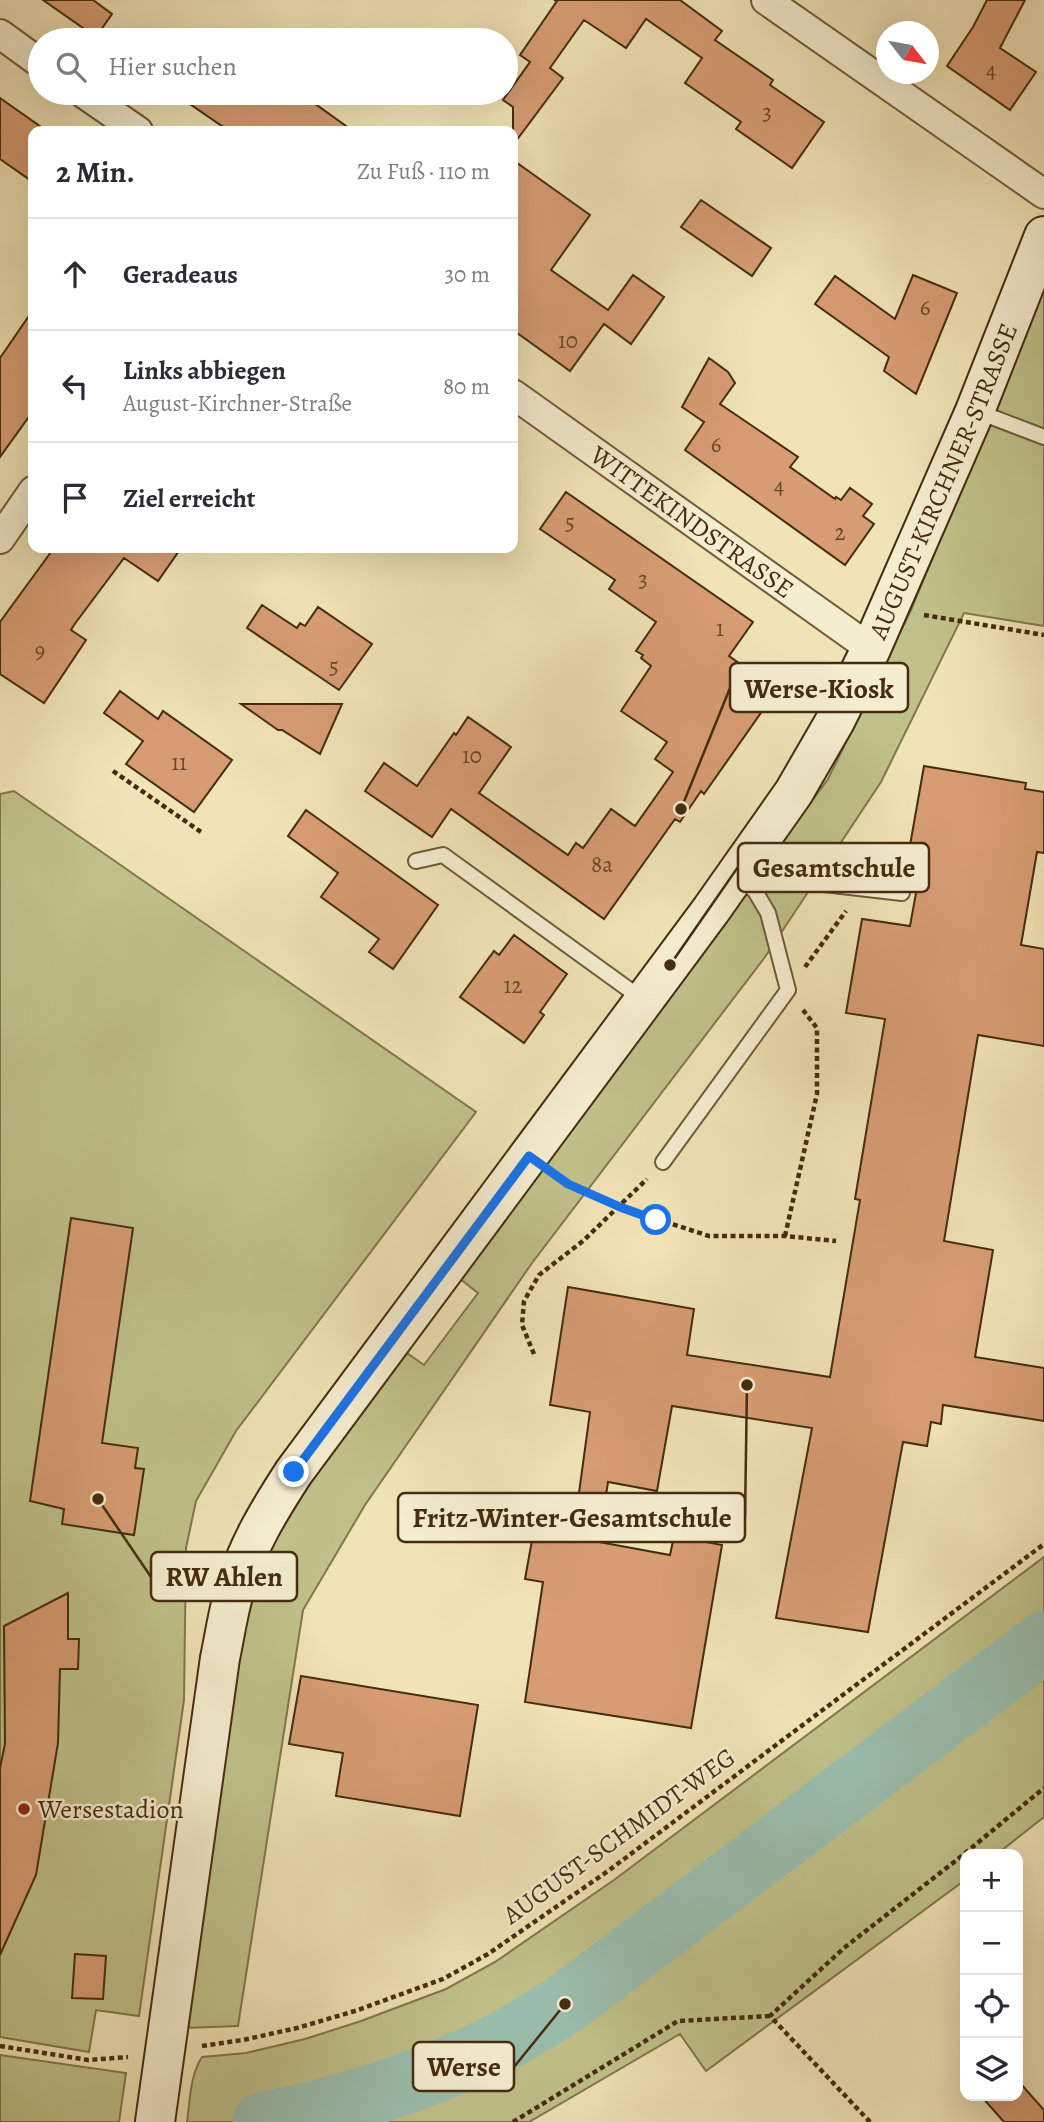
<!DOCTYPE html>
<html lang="de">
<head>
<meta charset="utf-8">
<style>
	:root { --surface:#fff; --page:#f7f7f7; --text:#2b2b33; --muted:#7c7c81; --line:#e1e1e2 }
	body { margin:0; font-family:Alegreya,serif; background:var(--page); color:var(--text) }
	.controls { position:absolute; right:21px; bottom:21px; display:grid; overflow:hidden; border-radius:14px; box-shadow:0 7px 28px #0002 }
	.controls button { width:63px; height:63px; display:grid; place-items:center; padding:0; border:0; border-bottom:2px solid var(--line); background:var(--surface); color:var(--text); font:35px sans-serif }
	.compass { position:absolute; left:876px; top:21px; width:63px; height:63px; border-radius:50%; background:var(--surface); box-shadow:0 7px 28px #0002; rotate:121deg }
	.stop { position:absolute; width:21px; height:21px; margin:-16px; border:5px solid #1a73e8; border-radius:50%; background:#fff }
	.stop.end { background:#1a73e8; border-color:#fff; box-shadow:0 2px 7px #0008 }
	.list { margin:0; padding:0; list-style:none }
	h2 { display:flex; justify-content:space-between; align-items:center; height:91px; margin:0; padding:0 28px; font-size:30px }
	h2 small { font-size:23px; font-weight:400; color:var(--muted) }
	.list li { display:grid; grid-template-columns:46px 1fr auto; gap:21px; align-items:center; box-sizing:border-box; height:112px; padding:0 28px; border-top:2px solid var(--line) }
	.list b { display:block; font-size:26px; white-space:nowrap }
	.list p { margin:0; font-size:23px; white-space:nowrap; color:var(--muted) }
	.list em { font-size:23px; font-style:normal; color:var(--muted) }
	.icon { flex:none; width:38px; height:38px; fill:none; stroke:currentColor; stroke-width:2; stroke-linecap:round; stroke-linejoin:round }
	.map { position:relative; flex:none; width:1044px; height:2122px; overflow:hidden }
	.search { position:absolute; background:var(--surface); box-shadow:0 7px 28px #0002; left:28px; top:28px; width:490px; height:77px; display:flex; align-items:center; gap:18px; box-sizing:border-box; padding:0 24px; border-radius:38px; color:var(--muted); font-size:26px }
	.panel { position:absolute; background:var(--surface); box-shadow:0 7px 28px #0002; left:28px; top:126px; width:490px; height:427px; border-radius:14px }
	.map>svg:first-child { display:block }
	.green { fill:#c0c189; stroke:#82764c; stroke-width:2 }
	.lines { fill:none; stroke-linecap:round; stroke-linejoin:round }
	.river { stroke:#9abeae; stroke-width:61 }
	.building { fill:#d79c73; stroke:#452c10; stroke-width:2 }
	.lane-casing { stroke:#705a3a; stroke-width:18 }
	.street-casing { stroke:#705a3a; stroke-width:32 }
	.secondary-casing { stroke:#452c10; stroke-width:42 }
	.path { stroke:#452c10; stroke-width:4.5; stroke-dasharray:5 3.5; stroke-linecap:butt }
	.lane { stroke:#f5edd0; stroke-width:14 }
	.street { stroke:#f5edd0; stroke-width:28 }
	.secondary { stroke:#f5edd0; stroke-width:38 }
	.route { stroke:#1a73e8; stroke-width:9 }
	.poi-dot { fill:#8f2418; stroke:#f5edd0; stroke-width:2.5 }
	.labels { text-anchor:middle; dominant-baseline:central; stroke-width:5; stroke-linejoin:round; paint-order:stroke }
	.number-label { font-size:23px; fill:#6a4829 }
	.street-label { font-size:26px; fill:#452c10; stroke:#f5edd0 }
	.poi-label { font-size:26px; fill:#452c10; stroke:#f5edd0; text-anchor:start }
	.leader { fill:none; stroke:#452c10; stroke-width:2.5 }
	.callout-dot { fill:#452c10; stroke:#f5edd0; stroke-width:2.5 }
	.callout { fill:#f5edd0; stroke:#452c10; stroke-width:2.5 }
	.callout-label { font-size:28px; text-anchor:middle; font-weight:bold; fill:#452c10 }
</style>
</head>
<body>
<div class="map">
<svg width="1044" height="2122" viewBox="0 0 1044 2122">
	<rect width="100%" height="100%" fill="#f0e3b6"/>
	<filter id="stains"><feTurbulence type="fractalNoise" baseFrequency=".00286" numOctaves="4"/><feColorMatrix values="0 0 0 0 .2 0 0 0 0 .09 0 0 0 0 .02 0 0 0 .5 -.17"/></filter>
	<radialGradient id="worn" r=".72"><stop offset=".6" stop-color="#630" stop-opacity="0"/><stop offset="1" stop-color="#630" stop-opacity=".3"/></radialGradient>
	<!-- green -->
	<path class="green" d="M 1044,290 L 1044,626 L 964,613 L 881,782 L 765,957 L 532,1263 L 365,1505 L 303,1610 L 238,2026 L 185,2028 L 236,1656 L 265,1558 L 298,1498 L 404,1351 L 424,1365 L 478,1293 L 459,1278 L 828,779 L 911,610 Z
		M 14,791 L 476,1112 L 236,1431 L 196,1501 L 186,1548 L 184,1700 L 139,2016 L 96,2010 L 89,2052 L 0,2037 L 0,794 Z
		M 1044,1557 L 1044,1817 L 997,1854 L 965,1854 L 965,1880 L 706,2071 L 680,2034 L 529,2122 L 187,2122 C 190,2101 190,2075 202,2057 L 246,2053 L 305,2039 L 361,2021 L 446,1989 L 495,1962 L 614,1880 Z
		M 0,2055 L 126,2073 L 119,2122 L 0,2122 Z"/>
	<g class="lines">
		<!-- river -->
		<path class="river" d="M 263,2122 C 341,2108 424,2081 496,2045 C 519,2033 542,2018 565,2004 L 1044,1642"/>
	</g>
	<!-- building -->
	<path class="building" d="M 43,0 L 93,0 L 112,14 L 96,37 Z
		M 554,0 L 680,0 L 722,31 L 715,40 L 773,80 L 770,85 L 824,122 L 792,168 L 736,129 L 741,122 L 685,83 L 702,58 L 646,19 L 626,48 L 584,20 L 550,68 L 563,78 L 513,145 L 513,107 L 503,100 L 530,62 L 520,55 L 557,1 Z
		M 987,0 L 1025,0 L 1000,48 L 1036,72 L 1010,110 L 947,66 L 973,27 Z
		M 174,93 L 300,93 L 353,131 L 229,131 Z
		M 0,98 L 41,127 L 37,131 L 33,131 L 33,182 L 0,159 Z
		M 513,160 L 590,215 L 551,270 L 608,310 L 633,275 L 664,297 L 631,344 L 604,324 L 570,371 L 513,330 Z
		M 701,200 L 771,248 L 752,276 L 681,227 Z
		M 913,275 L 957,293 L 916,394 L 884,371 L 889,357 L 815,304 L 835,276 L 895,319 Z
		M 33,310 L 33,411 L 0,457 L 0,358 Z
		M 709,358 L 728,372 L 735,383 L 720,404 L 798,457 L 790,467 L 835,499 L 836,497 L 841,500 L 850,488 L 872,504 L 863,516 L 874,524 L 845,565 L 685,450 L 704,422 L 682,407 Z
		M 566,492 L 753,622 L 729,656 L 777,690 L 704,794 L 701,791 L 680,822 L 675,819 L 604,919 L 451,809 L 432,837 L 365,791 L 384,763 L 417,786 L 454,733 L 456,735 L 468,717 L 511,747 L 479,793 L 568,855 L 576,843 L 583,848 L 611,809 L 635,826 L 673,772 L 655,759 L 667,742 L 621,711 L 651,666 L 641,658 L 643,655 L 636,651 L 656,622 L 609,589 L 615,580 L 540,529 Z
		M 54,548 L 181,548 L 158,581 L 124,558 L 74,625 L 71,630 L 86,640 L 44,703 L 0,674 L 0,622 Z
		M 262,605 L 297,628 L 300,623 L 305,626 L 318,607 L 372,644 L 339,690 L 247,628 Z
		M 120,691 L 158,719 L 163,711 L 232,760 L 194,812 L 126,764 L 143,741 L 104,713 Z
		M 241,704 L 342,704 L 320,754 L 282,730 L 278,730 Z
		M 924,766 L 1026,783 L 1025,789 L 1044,792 L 1044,853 L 1037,852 L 1021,945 L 1044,949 L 1044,1046 L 978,1035 L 944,1241 L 993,1250 L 975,1357 L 1044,1368 L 1044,1421 L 943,1405 L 941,1424 L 931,1422 L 927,1446 L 903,1442 L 868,1632 L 776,1618 L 812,1428 L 672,1406 L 657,1491 L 608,1482 L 599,1542 L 670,1555 L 674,1536 L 722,1545 L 691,1728 L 525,1702 L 543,1582 L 525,1579 L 534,1529 L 573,1537 L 590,1412 L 550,1405 L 568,1287 L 694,1309 L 687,1355 L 830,1377 L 860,1200 L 855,1199 L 885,1019 L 846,1013 L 862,919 L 910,926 L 920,871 L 906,868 Z
		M 306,810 L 438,905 L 393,969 L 369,952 L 379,939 L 321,897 L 338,873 L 288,836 Z
		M 514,935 L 567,974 L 540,1012 L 544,1015 L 524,1043 L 460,997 L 494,951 L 499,955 Z
		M 71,1218 L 133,1228 L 102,1443 L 138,1448 L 135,1468 L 144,1469 L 134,1535 L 62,1524 L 64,1509 L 30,1501 Z
		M 68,1593 L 68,1639 L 79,1639 L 78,1669 L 60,1669 L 58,1743 L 36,1875 L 0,1955 L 0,1768 L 5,1744 L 4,1626 Z
		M 301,1676 L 478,1705 L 460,1816 L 336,1796 L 343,1753 L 289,1744 Z
		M 75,1954 L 106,1956 L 103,1999 L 72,1998 Z
		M 1021,2084 L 1044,2110 L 1044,2122 L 1004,2122 L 981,2096 L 1018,2096 L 1018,2087 Z"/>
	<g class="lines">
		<defs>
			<path id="lane" d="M 976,411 L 1044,437
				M 416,861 L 443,855 L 642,999
				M 663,1162 L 788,990 L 768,913 L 755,891 L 736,874 L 902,893"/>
			<g id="street">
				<path d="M 766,0 L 1044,194"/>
				<path d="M 0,34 L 40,63"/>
				<path d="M 83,93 L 138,131"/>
				<path id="s1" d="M 513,394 L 871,649"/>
				<path d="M 0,539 L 33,491"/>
			</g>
			<g id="secondary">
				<path id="s2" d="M 155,2122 L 220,1658 C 225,1635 228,1611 235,1589 C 247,1546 270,1509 294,1472 L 711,910 L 794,792 L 835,721 L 871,649 L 975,411 L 1044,236"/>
			</g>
		</defs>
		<!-- lane casing -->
		<use href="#lane" class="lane-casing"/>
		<!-- street casing -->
		<use href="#street" class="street-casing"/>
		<!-- secondary casing -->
		<use href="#secondary" class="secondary-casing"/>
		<!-- path -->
		<path class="path" d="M 924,615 L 1044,635
			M 113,771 L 201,832
			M 805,967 L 846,911
			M 556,1175 L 568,1184 L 620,1207 L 709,1236 L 785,1236 L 836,1241
			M 785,1236 L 817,1094 L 817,1028 L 803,1010
			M 534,1354 L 522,1325 L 524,1301 L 539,1275 L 583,1241 L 647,1179
			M 0,2046 L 88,2060 L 128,2057
			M 202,2046 L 243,2040 L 297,2028 L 355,2011 L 443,1979 L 488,1954 L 608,1871 L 1044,1544
			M 513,2122 L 678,2021 L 770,2016
			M 870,2122 L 770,2016 L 844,1948 L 958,1859 L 1044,1788"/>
		<!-- lane -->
		<use href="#lane" class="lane"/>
		<!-- street -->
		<use href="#street" class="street"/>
		<!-- secondary -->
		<use href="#secondary" class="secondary"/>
	</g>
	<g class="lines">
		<!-- route -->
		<path class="route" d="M 294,1472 L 529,1156 L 568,1184 L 620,1207 L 656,1220"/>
	</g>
	<!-- markers -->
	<circle class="poi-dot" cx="24" cy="1809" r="7"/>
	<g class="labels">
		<!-- number labels -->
		<g class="number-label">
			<text x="991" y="69">4</text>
			<text x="767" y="112">3</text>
			<text x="925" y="307">6</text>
			<text x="568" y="340">10</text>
			<text x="716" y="444">6</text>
			<text x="779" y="485">4</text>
			<text x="570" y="522">5</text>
			<text x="840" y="532">2</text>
			<text x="643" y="579">3</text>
			<text x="720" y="628">1</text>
			<text x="40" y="650">9</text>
			<text x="334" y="666">5</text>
			<text x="472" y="755">10</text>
			<text x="179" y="762">11</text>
			<text x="602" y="864">8a</text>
			<text x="513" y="985">12</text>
		</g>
		<!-- street labels -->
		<g class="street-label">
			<text stroke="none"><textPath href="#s2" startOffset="1860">AUGUST-KIRCHNER-STRASSE</textPath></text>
			<text stroke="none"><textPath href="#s1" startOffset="220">WITTEKINDSTRASSE</textPath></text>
			<text transform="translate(619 1836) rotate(-36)">AUGUST-SCHMIDT-WEG</text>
		</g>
		<!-- poi labels -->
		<g class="poi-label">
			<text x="38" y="1809">Wersestadion</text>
		</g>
	</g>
	<!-- callouts -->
	<path class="leader" d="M681 809L730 688M670 965L738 867M747 1385L745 1517M98 1499L151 1577M565 2004L514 2067"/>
	<g class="callout-dot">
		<circle cx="681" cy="809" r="7"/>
		<circle cx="670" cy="965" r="7"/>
		<circle cx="747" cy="1385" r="7"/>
		<circle cx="98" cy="1499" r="7"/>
		<circle cx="565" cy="2004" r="7"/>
	</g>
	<g class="callout">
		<rect x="730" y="663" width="178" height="49" rx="7"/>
		<rect x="738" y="843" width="191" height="49" rx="7"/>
		<rect x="398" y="1493" width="347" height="49" rx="7"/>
		<rect x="151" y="1552" width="146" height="49" rx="7"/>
		<rect x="413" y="2042" width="101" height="49" rx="7"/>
	</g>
	<g class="callout-label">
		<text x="819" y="698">Werse-Kiosk</text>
		<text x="834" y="877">Gesamtschule</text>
		<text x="572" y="1527">Fritz-Winter-Gesamtschule</text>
		<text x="224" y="1586">RW Ahlen</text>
		<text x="464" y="2076">Werse</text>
	</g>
	<rect width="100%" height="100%" filter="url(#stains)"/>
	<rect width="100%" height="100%" fill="url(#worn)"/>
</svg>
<div class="controls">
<button>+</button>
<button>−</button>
<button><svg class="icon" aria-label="locate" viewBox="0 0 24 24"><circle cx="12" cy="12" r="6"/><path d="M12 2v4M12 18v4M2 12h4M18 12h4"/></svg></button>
<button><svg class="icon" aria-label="layers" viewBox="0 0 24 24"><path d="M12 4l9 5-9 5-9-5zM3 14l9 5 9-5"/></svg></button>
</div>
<svg class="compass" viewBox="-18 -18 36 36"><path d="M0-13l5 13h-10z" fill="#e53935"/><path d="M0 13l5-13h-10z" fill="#7c7c81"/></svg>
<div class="stop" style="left:656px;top:1220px"></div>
<div class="stop end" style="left:294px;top:1472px"></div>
<div class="search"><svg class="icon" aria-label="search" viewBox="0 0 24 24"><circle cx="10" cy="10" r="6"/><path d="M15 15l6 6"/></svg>Hier suchen</div>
<section class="panel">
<h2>2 Min.<small>Zu Fuß · 110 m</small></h2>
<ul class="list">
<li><svg class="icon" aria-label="ahead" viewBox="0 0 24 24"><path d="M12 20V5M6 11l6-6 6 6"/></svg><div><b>Geradeaus</b></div><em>30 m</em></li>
<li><svg class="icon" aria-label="left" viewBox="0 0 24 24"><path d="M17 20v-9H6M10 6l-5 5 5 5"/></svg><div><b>Links abbiegen</b><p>August-Kirchner-Straße</p></div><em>80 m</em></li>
<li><svg class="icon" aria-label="arrive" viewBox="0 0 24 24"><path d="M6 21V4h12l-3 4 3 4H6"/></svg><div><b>Ziel erreicht</b></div></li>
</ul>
</section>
</div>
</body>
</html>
